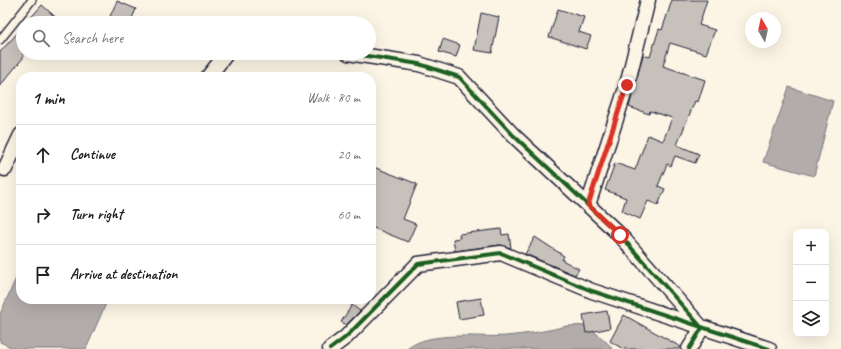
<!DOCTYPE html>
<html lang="en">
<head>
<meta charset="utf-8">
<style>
	:root { --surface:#fff; --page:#f2f2f2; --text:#222; --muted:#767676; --line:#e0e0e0 }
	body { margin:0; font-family:Caveat,sans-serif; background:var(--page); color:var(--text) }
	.controls { position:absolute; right:12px; bottom:12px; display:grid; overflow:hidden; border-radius:8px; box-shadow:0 4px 16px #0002 }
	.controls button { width:36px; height:36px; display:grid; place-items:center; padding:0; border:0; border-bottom:1px solid var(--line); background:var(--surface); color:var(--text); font:20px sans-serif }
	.compass { position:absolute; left:745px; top:12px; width:36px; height:36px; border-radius:50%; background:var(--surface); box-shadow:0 4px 16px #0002; rotate:351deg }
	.stop { position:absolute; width:12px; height:12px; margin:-9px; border:3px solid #d93025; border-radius:50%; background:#fff }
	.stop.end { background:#d93025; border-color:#fff; box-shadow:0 1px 4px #0008 }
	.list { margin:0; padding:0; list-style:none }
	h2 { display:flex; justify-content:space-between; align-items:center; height:52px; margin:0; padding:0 16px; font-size:17px }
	h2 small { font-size:13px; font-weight:400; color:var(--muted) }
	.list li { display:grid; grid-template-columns:26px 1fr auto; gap:12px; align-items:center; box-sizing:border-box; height:60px; padding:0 16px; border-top:1px solid var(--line) }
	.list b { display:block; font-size:15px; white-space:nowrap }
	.list em { font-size:13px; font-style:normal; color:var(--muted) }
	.icon { flex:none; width:22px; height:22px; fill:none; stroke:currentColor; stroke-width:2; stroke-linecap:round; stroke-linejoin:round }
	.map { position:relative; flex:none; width:841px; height:349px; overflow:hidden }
	.search { position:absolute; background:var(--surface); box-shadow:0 4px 16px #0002; left:16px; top:16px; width:360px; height:44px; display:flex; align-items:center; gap:10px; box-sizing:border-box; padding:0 14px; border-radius:22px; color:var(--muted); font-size:15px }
	.panel { position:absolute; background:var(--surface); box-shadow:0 4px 16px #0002; left:16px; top:72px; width:360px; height:232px; border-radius:16px }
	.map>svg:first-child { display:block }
	.water { fill:#b2adab; stroke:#78757e }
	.building { fill:#c6c1bb; stroke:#22223b }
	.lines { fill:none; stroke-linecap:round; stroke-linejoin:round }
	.lane-casing { stroke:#22223b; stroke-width:10 }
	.street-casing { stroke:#22223b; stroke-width:17 }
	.lane { stroke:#fcf5e5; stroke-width:7 }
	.street { stroke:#fcf5e5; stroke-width:14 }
	.cycleway-casing { stroke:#fcf5e5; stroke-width:6 }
	.cycleway { stroke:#1b5e20; stroke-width:4 }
	.route { stroke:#d93025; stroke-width:5 }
</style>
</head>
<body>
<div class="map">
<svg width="841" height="349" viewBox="0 0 841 349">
	<rect width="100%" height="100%" fill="#fcf5e5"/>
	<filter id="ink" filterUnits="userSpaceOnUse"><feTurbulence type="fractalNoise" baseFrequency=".025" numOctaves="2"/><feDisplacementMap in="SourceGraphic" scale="8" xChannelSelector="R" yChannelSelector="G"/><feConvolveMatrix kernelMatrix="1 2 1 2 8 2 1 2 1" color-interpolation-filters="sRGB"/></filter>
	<g filter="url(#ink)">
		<!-- water -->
		<path class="water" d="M 789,87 L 833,101 L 814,176 L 763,162 Z
			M 21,267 L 21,299 L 108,299 L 86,349 L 15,349 L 0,342 L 0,314 Z
			M 567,326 C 572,326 579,325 584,326 C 590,328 610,343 612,349 L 407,349 C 429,330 478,338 506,336 C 527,334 547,331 567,326 Z"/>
		<!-- building -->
		<path class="building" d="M 672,0 L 707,0 L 699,25 L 715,30 L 706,54 L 670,43 L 663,66 L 705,80 L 698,102 L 695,101 L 677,145 L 699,154 L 695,163 L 675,156 L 671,166 L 667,164 L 658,186 L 665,189 L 658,205 L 648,201 L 640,219 L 622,211 L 626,198 L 605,190 L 615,163 L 635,170 L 648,135 L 663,141 L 672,118 L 650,111 L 649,114 L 629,107 L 643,55 L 650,57 L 659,29 L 662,30 Z
			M 117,1 L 136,9 L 130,23 L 107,23 Z
			M 42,5 L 62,23 L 26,23 Z
			M 558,9 L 584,17 L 579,32 L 591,36 L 586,49 L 549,37 Z
			M 481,13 L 499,17 L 492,53 L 474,50 Z
			M 23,27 L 23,58 L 0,86 L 0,52 Z
			M 443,39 L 460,45 L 456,57 L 439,52 Z
			M 371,166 L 417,184 L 403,219 L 416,224 L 408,242 L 371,227 Z
			M 501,229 L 502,235 L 509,234 L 511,248 L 500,245 L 455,251 L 453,239 L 460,238 L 459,234 Z
			M 535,237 L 564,256 L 562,260 L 579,269 L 575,275 L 525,254 Z
			M 481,298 L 484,315 L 459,319 L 456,302 Z
			M 352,305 L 360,311 L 346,325 L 341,322 Z
			M 607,311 L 610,328 L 586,333 L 583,315 Z
			M 624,315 L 681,347 L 681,349 L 623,349 L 610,341 Z"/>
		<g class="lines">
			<defs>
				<path id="lane" d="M 0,40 L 32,0"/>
				<path id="street" d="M 348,53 L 419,64 L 459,77 L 513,135 L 620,235 L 702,328 L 689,349
					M 208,77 L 227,53
					M 5,169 L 21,135
					M 588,205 L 627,85 L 648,0
					M 330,349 L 346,337 L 418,264 L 501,253 L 592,291 L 769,349"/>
			</defs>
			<!-- lane casing -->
			<use href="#lane" class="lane-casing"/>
			<!-- street casing -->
			<use href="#street" class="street-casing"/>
			<!-- lane -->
			<use href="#lane" class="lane"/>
			<!-- street -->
			<use href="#street" class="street"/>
			<defs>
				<path id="cycleway" d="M 348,53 L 419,64 L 459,77 L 513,135 L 620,235 L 702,328 L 689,349
					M 330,349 L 346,337 L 418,264 L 501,253 L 592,291 L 769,349"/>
			</defs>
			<!-- cycleway casing -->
			<use href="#cycleway" class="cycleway-casing"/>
			<!-- cycleway -->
			<use href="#cycleway" class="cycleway"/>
		</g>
	</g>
	<g class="lines" filter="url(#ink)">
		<!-- route -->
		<path class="route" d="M 620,235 L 588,205 L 627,85"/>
	</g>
</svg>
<div class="controls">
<button>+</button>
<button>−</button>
<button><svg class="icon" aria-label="layers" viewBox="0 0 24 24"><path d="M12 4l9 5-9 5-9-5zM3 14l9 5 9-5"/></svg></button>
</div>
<svg class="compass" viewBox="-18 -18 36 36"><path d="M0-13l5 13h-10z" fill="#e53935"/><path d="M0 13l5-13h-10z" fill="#767676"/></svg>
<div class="stop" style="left:620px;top:235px"></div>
<div class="stop end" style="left:627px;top:85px"></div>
<div class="search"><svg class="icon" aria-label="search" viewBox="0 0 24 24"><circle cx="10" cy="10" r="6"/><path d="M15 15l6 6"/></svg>Search here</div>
<section class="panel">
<h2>1 min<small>Walk · 80 m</small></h2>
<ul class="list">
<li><svg class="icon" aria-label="ahead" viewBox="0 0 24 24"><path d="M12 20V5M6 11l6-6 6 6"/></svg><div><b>Continue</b></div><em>20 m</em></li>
<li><svg class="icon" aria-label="right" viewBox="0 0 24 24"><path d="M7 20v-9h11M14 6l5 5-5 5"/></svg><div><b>Turn right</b></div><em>60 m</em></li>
<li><svg class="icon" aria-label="arrive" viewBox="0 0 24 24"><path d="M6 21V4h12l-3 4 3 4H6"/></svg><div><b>Arrive at destination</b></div></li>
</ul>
</section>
</div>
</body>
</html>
